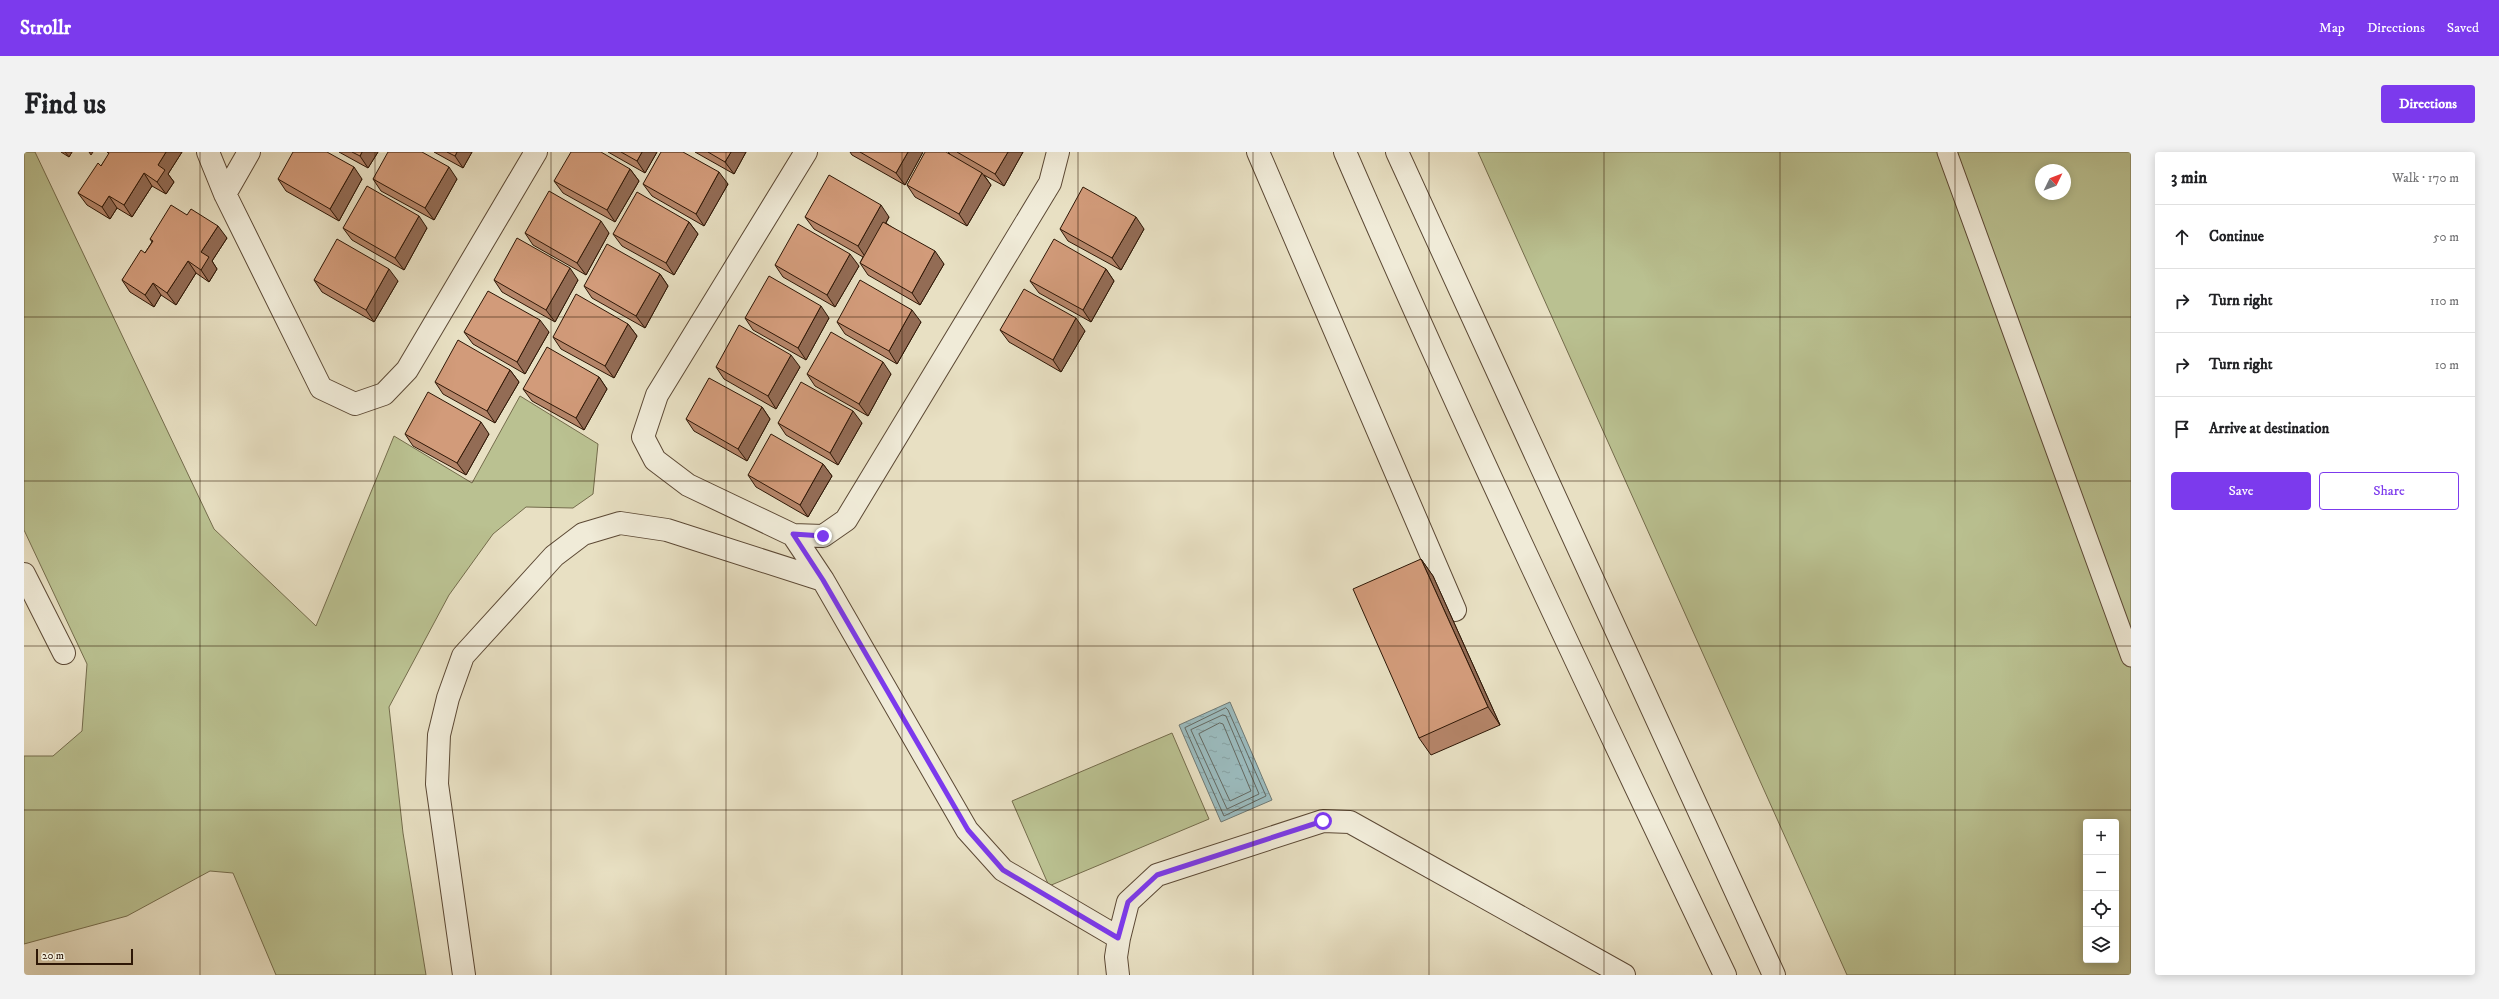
<!DOCTYPE html>
<html lang="en">
<head>
<meta charset="utf-8">
<style>
	:root { --surface:#fff; --page:#f2f2f2; --text:#202124; --muted:#757577; --line:#e0e0e0; --accent:#7c3aed }
	body { margin:0; font-family:"IM FELL DW Pica",serif; background:var(--page); color:var(--text) }
	.controls { position:absolute; right:12px; bottom:12px; display:grid; overflow:hidden; border-radius:4px; box-shadow:0 2px 10px #0003 }
	.controls button { width:36px; height:36px; display:grid; place-items:center; padding:0; border:0; border-bottom:1px solid var(--line); background:var(--surface); color:var(--text); font:20px sans-serif }
	.compass { position:absolute; left:2011px; top:12px; width:36px; height:36px; border-radius:50%; background:var(--surface); box-shadow:0 2px 10px #0003; rotate:47deg }
	.scale { position:absolute; left:12px; bottom:10px; width:97px; box-sizing:border-box; padding-left:4px; border:2px solid #2e1706; border-top:0; font-size:11px; line-height:14px; white-space:nowrap; color:#2e1706; -webkit-text-stroke:3px #f0ebd8; paint-order:stroke }
	.stop { position:absolute; width:12px; height:12px; margin:-9px; border:3px solid #7c3aed; border-radius:50%; background:#fff }
	.stop.end { background:#7c3aed; border-color:#fff; box-shadow:0 1px 4px #0008 }
	.list { margin:0; padding:0; list-style:none }
	h2 { display:flex; justify-content:space-between; align-items:center; height:52px; margin:0; padding:0 16px; font-size:17px }
	h2 small { font-size:13px; font-weight:400; color:var(--muted) }
	.list li { display:grid; grid-template-columns:26px 1fr auto; gap:12px; align-items:center; box-sizing:border-box; height:64px; padding:0 16px; border-top:1px solid var(--line) }
	.list b { display:block; font-size:15px; white-space:nowrap }
	.list em { font-size:13px; font-style:normal; color:var(--muted) }
	.actions { display:flex; gap:8px; padding:12px 16px }
	.actions a { flex:1; padding:9px 0; border:1px solid var(--accent); border-radius:4px; text-align:center; font-size:14px; color:var(--accent) }
	.actions .main { background:var(--accent); color:#fff }
	.icon { flex:none; width:22px; height:22px; fill:none; stroke:currentColor; stroke-width:2; stroke-linecap:round; stroke-linejoin:round }
	.map { position:relative; flex:none; width:2107px; height:823px; overflow:hidden; border-radius:4px }
	header { display:flex; align-items:center; gap:24px; box-sizing:border-box; height:56px; padding:0 20px; background:var(--accent); color:#fff }
	header strong { font-size:19px }
	nav { display:flex; gap:22px; margin-inline-start:auto; font-size:14px }
	.intro { display:flex; align-items:center; justify-content:space-between; box-sizing:border-box; height:96px; padding:0 24px }
	h1 { margin:0; font-size:28px }
	.button { padding:10px 18px; border-radius:4px; background:var(--accent); color:#fff; font-size:14px; font-weight:700 }
	main { display:flex; gap:24px; padding:0 24px }
	aside { flex:1; background:var(--surface); border-radius:4px; box-shadow:0 2px 10px #0003 }
	.map>svg:first-child { display:block }
	.green { fill:#bac191; stroke:#746c4c; fill-rule:evenodd }
	.water { fill:url(#water-ripples); stroke:#6f7974 }
	.lines { fill:none; stroke-linecap:round; stroke-linejoin:round }
	.shore { stroke:#646962; stroke-width:1 }
	.service-casing { stroke:#5c4935; stroke-width:21 }
	.minor-casing { stroke:#5c4935; stroke-width:24 }
	.tertiary-casing { stroke:#5c4935; stroke-width:24 }
	.service { stroke:#f0ebd8; stroke-width:19 }
	.minor { stroke:#f0ebd8; stroke-width:22 }
	.tertiary { stroke:#f0ebd8; stroke-width:22 }
	.wall { fill:#b58569; stroke:#2e1706 }
	.shaded-wall { fill:#936c55; stroke:#2e1706 }
	.building { fill:#d29b7a; stroke:#2e1706 }
	.route { stroke:#7c3aed; stroke-width:5 }
	.grid { fill:none; stroke:#2e1706; stroke-width:1; stroke-opacity:0.55 }
</style>
</head>
<body>
<header>
<strong>Strollr</strong>
<nav><a>Map</a><a>Directions</a><a>Saved</a></nav>
</header>
<div class="intro"><h1>Find us</h1><a class="button">Directions</a></div>
<main>
<div class="map">
<svg width="2107" height="823" viewBox="0 0 2107 823">
	<defs>
		<pattern id="water-ripples" width="26" height="14" patternUnits="userSpaceOnUse"><rect width="26" height="14" fill="#9bbbbe"/><path d="M2 4q2-2 4 0t4 0M15 11q2-2 4 0t4 0" fill="none" stroke="#86a0a2"/></pattern>
	</defs>
	<rect width="100%" height="100%" fill="#e8e0c3"/>
	<filter id="stains"><feTurbulence type="fractalNoise" baseFrequency=".005" numOctaves="4"/><feColorMatrix values="0 0 0 0 .2 0 0 0 0 .09 0 0 0 0 .02 0 0 0 .5 -.17"/></filter>
	<radialGradient id="worn" r=".72"><stop offset=".6" stop-color="#630" stop-opacity="0"/><stop offset="1" stop-color="#630" stop-opacity=".3"/></radialGradient>
	<!-- green -->
	<path class="green" d="M 0,0 L 11,0 L 190,377 L 292,474 L 370,284 L 448,331 L 496,244 L 574,292 L 569,342 L 549,356 L 502,355 L 469,382 L 425,443 L 365,555 L 379,681 L 402,823 L 252,823 L 209,721 L 186,719 L 103,764 L 0,792 L 0,604 L 29,604 L 58,579 L 63,512 L 0,378 Z
		M 1454,0 L 2107,0 L 2107,823 L 1823,823 ZM 2017,18 L 2041,18 L 2041,42 L 2017,42 ZM 2062,670 L 2092,670 L 2092,808 L 2062,808 Z
		M 1148,581 L 1185,667 L 1025,734 L 988,649 Z"/>
	<!-- water -->
	<path class="water" d="M 1206,550 L 1248,648 L 1197,670 L 1155,573 Z"/>
	<g class="lines">
		<!-- shore -->
		<path class="shore" d="M 1202,556 L 1204,558 L 1242,644 L 1200,664 L 1161,576 Z
			M 1199,563 L 1202,564 L 1235,642 L 1203,657 L 1167,578 Z
			M 1196,571 L 1199,572 L 1227,639 L 1206,649 L 1175,582 Z"/>
		<defs>
			<path id="service" d="M 1923,0 L 2107,505"/>
			<path id="minor" d="M 184,0 L 201,42 L 297,236 L 331,252 L 360,242 L 383,218 L 512,0
				M 782,0 L 633,243 L 619,285 L 631,308 L 664,333 L 769,383 L 799,384 L 822,368 L 1026,31 L 1034,0
				M 1234,0 L 1431,458
				M 201,42 L 225,0
				M 769,383 L 799,428 L 943,678 L 979,718 L 1095,786
				M 0,422 L 40,501
				M 440,823 L 413,632 L 415,583 L 424,546 L 439,504 L 530,404 L 559,382 L 596,371 L 643,378 L 799,428
				M 1094,823 L 1092,805 L 1095,786 L 1104,750 L 1133,723 L 1299,669 L 1326,670 L 1600,823"/>
			<path id="tertiary" d="M 1321,0 C 1441,277 1571,550 1701,823
				M 1373,0 L 1750,823"/>
		</defs>
		<!-- service casing -->
		<use href="#service" class="service-casing"/>
		<!-- minor casing -->
		<use href="#minor" class="minor-casing"/>
		<!-- tertiary casing -->
		<use href="#tertiary" class="tertiary-casing"/>
		<!-- service -->
		<use href="#service" class="service"/>
		<!-- minor -->
		<use href="#minor" class="minor"/>
		<!-- tertiary -->
		<use href="#tertiary" class="tertiary"/>
	</g>
	<!-- wall -->
	<path class="wall" d="M 37,0 L 48,0 L 45,5 Z
		M 83,0 L 158,0 L 144,22 L 150,30 L 142,42 L 128,34 L 108,65 L 93,56 L 86,67 L 63,53 L 54,41 L 77,14 L 85,2 Z
		M 315,0 L 354,0 L 344,16 Z
		M 410,0 L 448,0 L 439,16 Z
		M 584,0 L 633,0 L 621,21 Z
		M 671,0 L 722,0 L 710,22 Z
		M 826,0 L 899,0 L 881,33 L 828,3 Z
		M 924,0 L 999,0 L 980,34 L 960,23 L 967,33 L 943,74 L 891,45 L 883,33 L 926,2 Z
		M 606,17 L 615,29 L 591,70 L 539,41 L 530,29 Z
		M 254,27 L 338,27 L 315,69 L 262,39 Z
		M 349,27 L 433,27 L 410,68 L 357,39 Z
		M 619,32 L 704,32 L 680,74 L 628,44 Z
		M 163,63 L 203,86 L 188,109 L 193,117 L 185,130 L 172,121 L 152,153 L 137,143 L 130,155 L 106,140 L 98,128 L 121,101 L 128,90 L 126,87 Z
		M 781,65 L 865,65 L 862,71 L 920,112 L 896,153 L 844,123 L 836,111 L 839,105 L 790,77 Z
		M 665,70 L 674,82 L 650,123 L 598,94 L 589,82 Z
		M 319,76 L 403,76 L 380,118 L 328,88 Z
		M 1036,77 L 1120,77 L 1097,118 L 1044,89 Z
		M 501,81 L 585,81 L 562,123 L 509,93 Z
		M 751,113 L 835,114 L 811,155 L 759,125 Z
		M 1082,117 L 1090,129 L 1067,170 L 1015,141 L 1006,129 Z
		M 636,122 L 644,134 L 621,176 L 568,146 L 560,134 Z
		M 290,128 L 374,129 L 350,170 L 298,140 Z
		M 470,128 L 554,128 L 531,170 L 478,140 Z
		M 721,166 L 805,166 L 782,208 L 729,178 Z
		M 813,170 L 897,170 L 873,212 L 821,182 Z
		M 604,172 L 613,184 L 590,226 L 537,197 L 529,185 Z
		M 976,178 L 1061,179 L 1037,220 L 985,190 Z
		M 440,180 L 525,180 L 501,222 L 449,192 Z
		M 692,215 L 776,215 L 752,257 L 700,227 Z
		M 486,218 L 495,230 L 471,271 L 419,242 L 411,230 Z
		M 783,222 L 867,222 L 844,264 L 791,234 Z
		M 575,225 L 583,237 L 560,278 L 508,249 L 499,237 Z
		M 738,255 L 746,267 L 723,309 L 670,279 L 662,267 Z
		M 754,271 L 838,271 L 814,313 L 762,283 Z
		M 381,282 L 465,282 L 442,323 L 389,294 Z
		M 799,312 L 808,324 L 784,365 L 732,335 L 724,323 Z
		M 1397,407 L 1409,424 L 1476,573 L 1407,603 L 1395,586 Z"/>
	<!-- shaded-wall -->
	<path class="shaded-wall" d="M 41,0 L 48,0 L 45,5 Z
		M 65,0 L 69,0 L 67,3 Z
		M 142,0 L 158,0 L 144,22 L 150,30 L 142,42 L 133,30 L 134,13 Z
		M 338,0 L 354,0 L 344,16 L 336,4 Z
		M 433,0 L 448,0 L 439,16 L 431,4 Z
		M 618,0 L 633,0 L 621,21 L 613,9 Z
		M 707,0 L 722,0 L 710,22 L 701,10 Z
		M 884,0 L 899,0 L 881,33 L 872,21 Z
		M 984,0 L 999,0 L 980,34 L 971,22 Z
		M 330,15 L 338,27 L 315,69 L 306,57 Z
		M 425,15 L 433,27 L 410,68 L 401,56 Z
		M 606,17 L 615,29 L 591,70 L 583,58 Z
		M 695,20 L 704,32 L 680,74 L 672,62 Z
		M 120,21 L 128,34 L 108,65 L 100,53 Z
		M 958,21 L 967,33 L 943,74 L 935,62 Z
		M 85,44 L 93,56 L 86,67 L 78,55 Z
		M 857,53 L 865,65 L 842,106 L 834,94 Z
		M 395,64 L 403,76 L 380,118 L 371,106 Z
		M 1112,65 L 1120,77 L 1097,118 L 1088,106 Z
		M 577,69 L 585,81 L 562,123 L 553,111 Z
		M 665,70 L 674,82 L 650,123 L 642,111 Z
		M 194,74 L 203,86 L 188,109 L 193,117 L 185,130 L 177,118 L 177,100 Z
		M 911,99 L 920,112 L 896,153 L 888,141 Z
		M 826,102 L 835,114 L 811,155 L 803,143 Z
		M 164,109 L 172,121 L 152,153 L 143,141 Z
		M 546,116 L 554,128 L 531,170 L 522,158 Z
		M 365,117 L 374,129 L 350,170 L 342,158 Z
		M 1082,117 L 1090,129 L 1067,170 L 1059,158 Z
		M 636,122 L 644,134 L 621,176 L 612,164 Z
		M 129,131 L 137,143 L 130,155 L 121,143 Z
		M 797,154 L 805,166 L 782,208 L 774,196 Z
		M 888,158 L 897,170 L 873,212 L 865,199 Z
		M 1052,166 L 1061,179 L 1037,220 L 1029,208 Z
		M 516,168 L 525,180 L 501,222 L 493,210 Z
		M 604,172 L 613,184 L 590,226 L 581,214 Z
		M 767,203 L 776,215 L 752,257 L 744,244 Z
		M 859,210 L 867,222 L 844,264 L 835,252 Z
		M 486,218 L 495,230 L 471,271 L 463,259 Z
		M 575,225 L 583,237 L 560,278 L 552,266 Z
		M 738,255 L 746,267 L 723,309 L 714,297 Z
		M 829,259 L 838,271 L 814,313 L 806,301 Z
		M 457,270 L 465,282 L 442,323 L 433,311 Z
		M 799,312 L 808,324 L 784,365 L 776,353 Z
		M 1397,407 L 1409,424 L 1476,573 L 1464,555 Z"/>
	<!-- building -->
	<path class="building" d="M 83,0 L 142,0 L 134,13 L 141,18 L 133,30 L 120,21 L 100,53 L 85,44 L 78,55 L 54,41 L 74,11 L 77,14 L 85,1 Z
		M 269,0 L 303,0 L 330,15 L 306,57 L 254,27 Z
		M 328,0 L 338,0 L 336,4 Z
		M 364,0 L 398,0 L 425,15 L 401,56 L 349,27 Z
		M 423,0 L 433,0 L 431,4 Z
		M 547,0 L 577,0 L 606,17 L 583,58 L 530,29 Z
		M 597,0 L 618,0 L 613,9 Z
		M 637,0 L 659,0 L 695,20 L 672,62 L 619,32 Z
		M 684,0 L 707,0 L 701,10 Z
		M 836,0 L 884,0 L 872,21 Z
		M 901,0 L 922,0 L 958,21 L 935,62 L 883,33 Z
		M 933,0 L 984,0 L 971,22 Z
		M 805,23 L 857,53 L 834,94 L 781,65 Z
		M 343,34 L 395,64 L 371,106 L 319,76 Z
		M 1059,35 L 1112,65 L 1088,106 L 1036,77 Z
		M 525,39 L 577,69 L 553,111 L 501,81 Z
		M 613,40 L 665,70 L 642,111 L 589,82 Z
		M 147,53 L 163,63 L 167,57 L 194,74 L 177,100 L 185,105 L 177,118 L 164,109 L 143,141 L 129,131 L 121,143 L 98,128 L 117,98 L 121,101 L 129,89 L 126,87 Z
		M 859,70 L 911,99 L 888,141 L 836,111 Z
		M 774,72 L 826,102 L 803,143 L 751,113 Z
		M 493,86 L 546,116 L 522,158 L 470,128 Z
		M 313,87 L 365,117 L 342,158 L 290,128 Z
		M 1030,87 L 1082,117 L 1059,158 L 1006,129 Z
		M 583,92 L 636,122 L 612,164 L 560,134 Z
		M 745,124 L 797,154 L 774,196 L 721,166 Z
		M 836,128 L 888,158 L 865,199 L 813,170 Z
		M 1000,137 L 1052,166 L 1029,208 L 976,178 Z
		M 464,139 L 516,168 L 493,210 L 440,180 Z
		M 552,142 L 604,172 L 581,214 L 529,185 Z
		M 715,173 L 767,203 L 744,244 L 692,215 Z
		M 807,180 L 859,210 L 835,252 L 783,222 Z
		M 434,188 L 486,218 L 463,259 L 411,230 Z
		M 523,195 L 575,225 L 552,266 L 499,237 Z
		M 685,226 L 738,255 L 714,297 L 662,267 Z
		M 777,230 L 829,259 L 806,301 L 754,271 Z
		M 404,240 L 457,270 L 433,311 L 381,282 Z
		M 747,282 L 799,312 L 776,353 L 724,323 Z
		M 1397,407 L 1464,555 L 1395,586 L 1329,437 Z"/>
	<g class="lines">
		<!-- route -->
		<path class="route" d="M 799,384 L 769,382 L 799,428 L 944,678 L 979,718 L 1094,786 L 1104,750 L 1133,723 L 1299,669"/>
	</g>
	<!-- grid -->
	<path class="grid" d="M 176,0 L 176,823M 351,0 L 351,823M 527,0 L 527,823M 702,0 L 702,823M 878,0 L 878,823M 1054,0 L 1054,823M 1229,0 L 1229,823M 1405,0 L 1405,823M 1580,0 L 1580,823M 1756,0 L 1756,823M 1931,0 L 1931,823M 0,165 L 2107,165M 0,329 L 2107,329M 0,494 L 2107,494M 0,658 L 2107,658"/>
	<rect width="100%" height="100%" filter="url(#stains)"/>
	<rect width="100%" height="100%" fill="url(#worn)"/>
</svg>
<div class="controls">
<button>+</button>
<button>−</button>
<button><svg class="icon" aria-label="locate" viewBox="0 0 24 24"><circle cx="12" cy="12" r="6"/><path d="M12 2v4M12 18v4M2 12h4M18 12h4"/></svg></button>
<button><svg class="icon" aria-label="layers" viewBox="0 0 24 24"><path d="M12 4l9 5-9 5-9-5zM3 14l9 5 9-5"/></svg></button>
</div>
<svg class="compass" viewBox="-18 -18 36 36"><path d="M0-13l5 13h-10z" fill="#e53935"/><path d="M0 13l5-13h-10z" fill="#757577"/></svg>
<div class="scale">20 m</div>
<div class="stop" style="left:1299px;top:669px"></div>
<div class="stop end" style="left:799px;top:384px"></div>
</div>
<aside>
<h2>3 min<small>Walk · 170 m</small></h2>
<ul class="list">
<li><svg class="icon" aria-label="ahead" viewBox="0 0 24 24"><path d="M12 20V5M6 11l6-6 6 6"/></svg><div><b>Continue</b></div><em>50 m</em></li>
<li><svg class="icon" aria-label="right" viewBox="0 0 24 24"><path d="M7 20v-9h11M14 6l5 5-5 5"/></svg><div><b>Turn right</b></div><em>110 m</em></li>
<li><svg class="icon" aria-label="right" viewBox="0 0 24 24"><path d="M7 20v-9h11M14 6l5 5-5 5"/></svg><div><b>Turn right</b></div><em>10 m</em></li>
<li><svg class="icon" aria-label="arrive" viewBox="0 0 24 24"><path d="M6 21V4h12l-3 4 3 4H6"/></svg><div><b>Arrive at destination</b></div></li>
</ul>
<div class="actions"><a class="main">Save</a><a>Share</a></div>
</aside>
</main>
</body>
</html>
